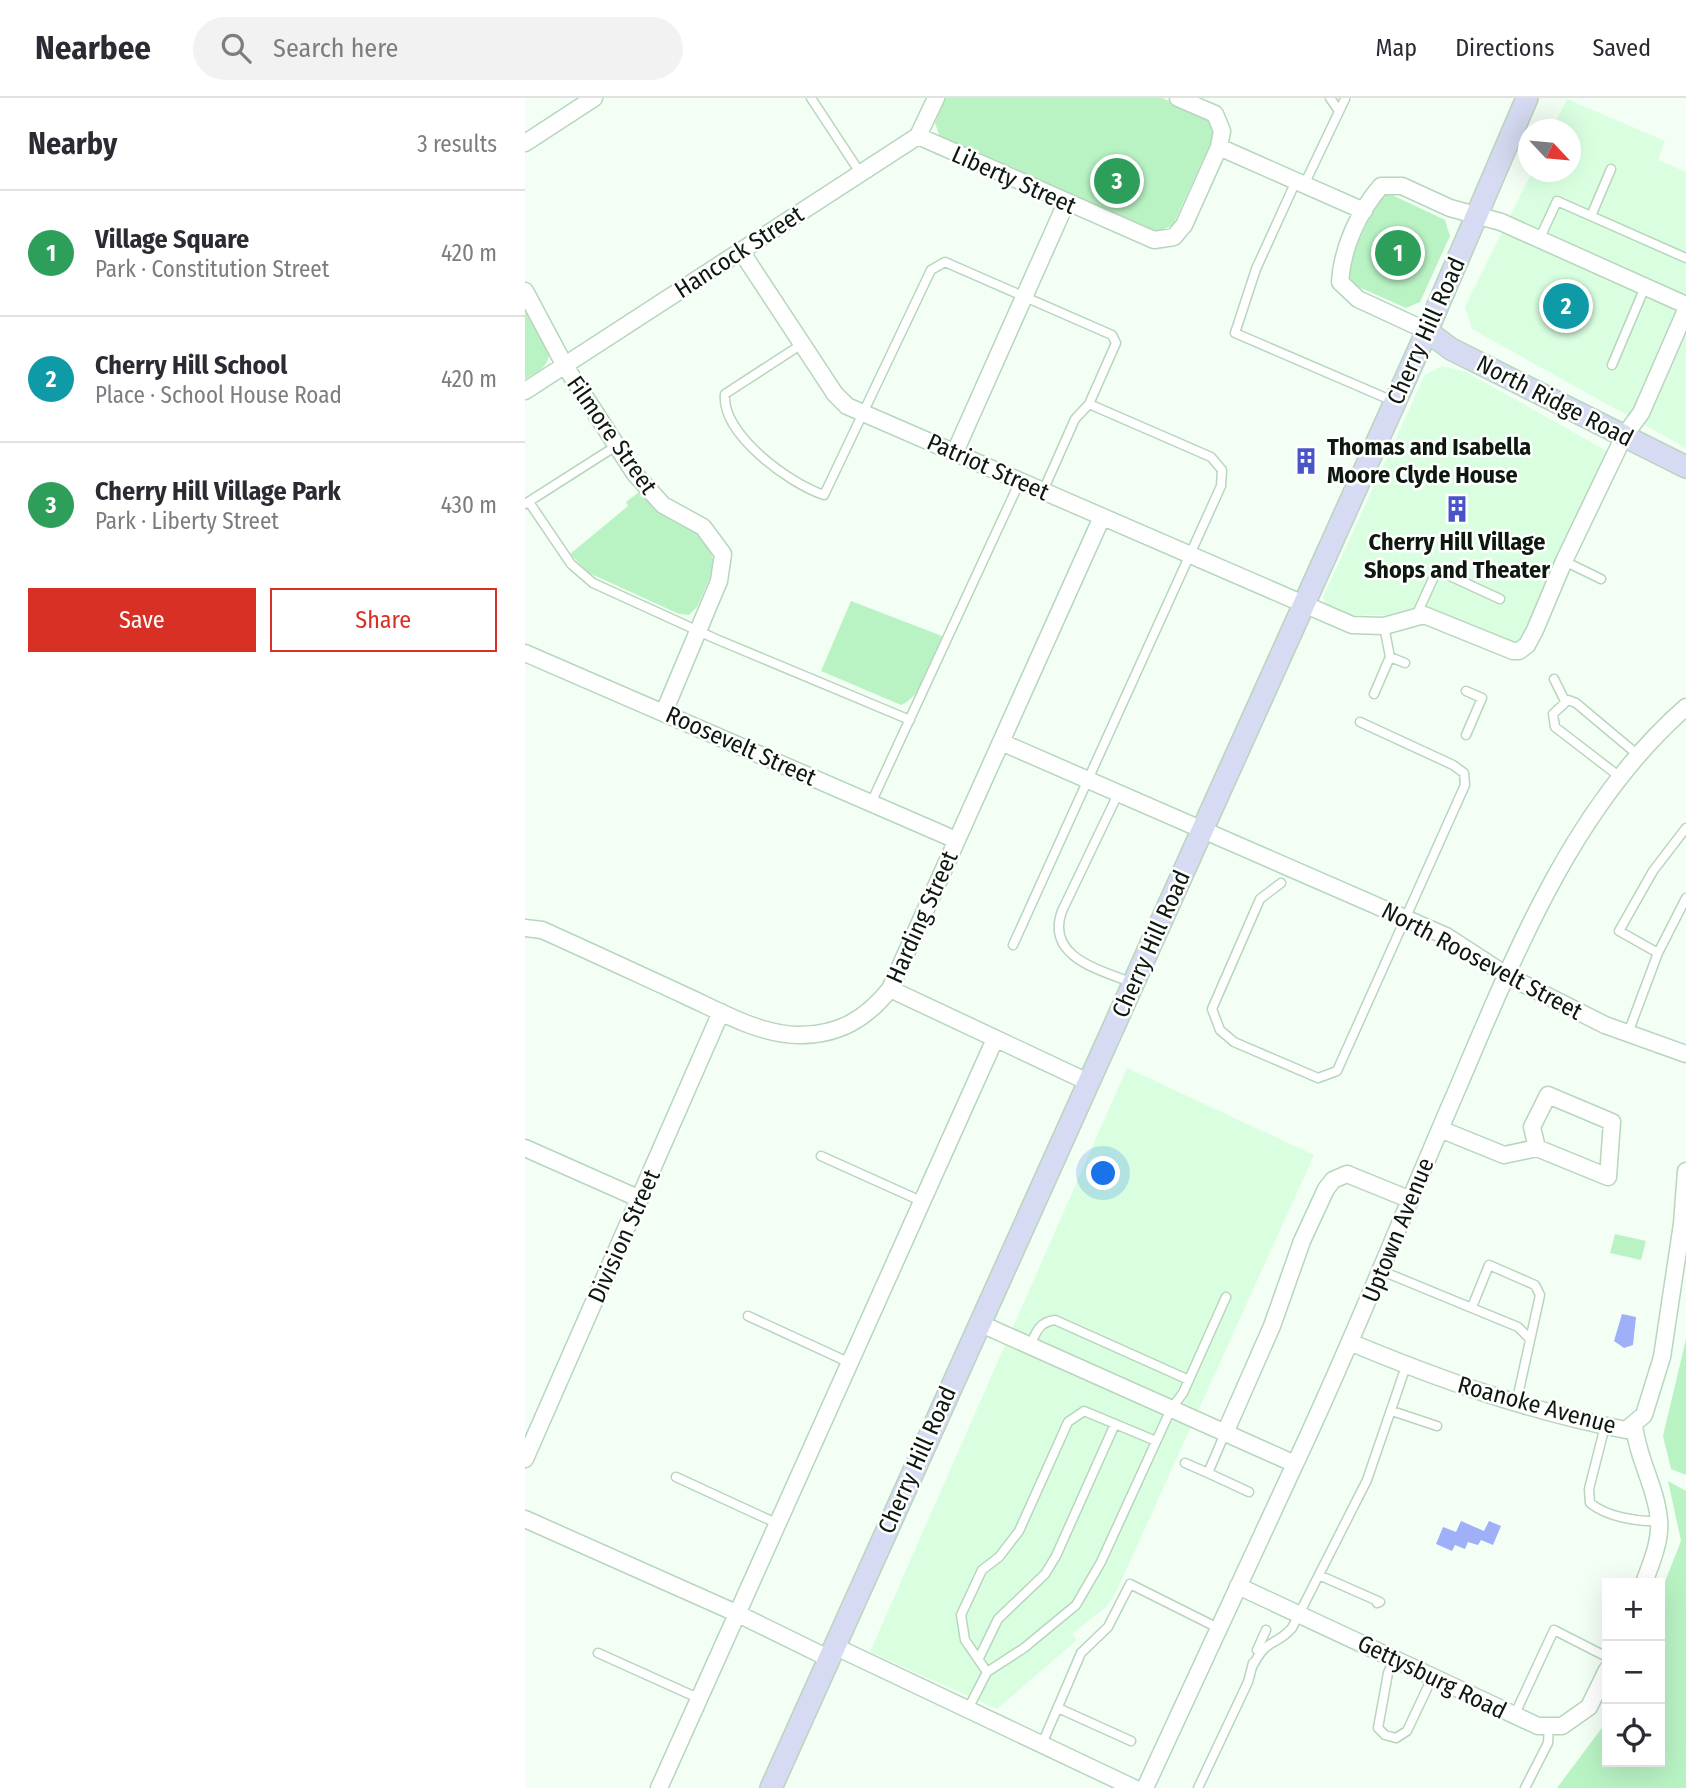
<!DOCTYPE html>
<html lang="en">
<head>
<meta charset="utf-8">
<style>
	:root { --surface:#fff; --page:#f2f2f3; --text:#2b2b33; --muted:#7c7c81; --line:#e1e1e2; --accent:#d93025 }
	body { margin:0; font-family:"Fira Sans Condensed",sans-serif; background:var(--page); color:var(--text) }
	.controls { position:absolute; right:21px; bottom:21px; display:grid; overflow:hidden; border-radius:0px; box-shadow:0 7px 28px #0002 }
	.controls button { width:63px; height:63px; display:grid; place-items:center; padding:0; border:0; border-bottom:2px solid var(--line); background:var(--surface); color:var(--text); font:35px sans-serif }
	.compass { position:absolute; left:993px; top:21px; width:63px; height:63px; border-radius:50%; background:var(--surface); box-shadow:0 7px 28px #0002; rotate:116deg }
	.you { position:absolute; left:579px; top:1076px; width:24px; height:24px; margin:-18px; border:5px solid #fff; border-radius:50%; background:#1a73e8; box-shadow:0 0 0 10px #1a73e833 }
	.badge { display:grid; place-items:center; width:46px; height:46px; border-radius:50%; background:var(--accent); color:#fff; font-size:23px; font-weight:700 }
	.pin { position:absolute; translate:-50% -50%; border:4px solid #fff; box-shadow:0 2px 7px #0006 }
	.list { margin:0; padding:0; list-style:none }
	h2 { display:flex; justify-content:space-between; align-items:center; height:91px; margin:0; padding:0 28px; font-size:30px }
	h2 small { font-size:23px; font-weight:400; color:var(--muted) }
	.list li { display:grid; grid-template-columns:46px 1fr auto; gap:21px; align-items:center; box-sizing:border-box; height:126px; padding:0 28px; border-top:2px solid var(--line) }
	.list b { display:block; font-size:26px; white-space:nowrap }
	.list p { margin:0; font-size:23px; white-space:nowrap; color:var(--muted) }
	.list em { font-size:23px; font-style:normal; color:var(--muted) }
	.actions { display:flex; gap:14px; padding:21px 28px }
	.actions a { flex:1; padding:16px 0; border:2px solid var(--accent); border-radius:0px; text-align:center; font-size:24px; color:var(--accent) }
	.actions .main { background:var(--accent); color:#fff }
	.icon { flex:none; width:38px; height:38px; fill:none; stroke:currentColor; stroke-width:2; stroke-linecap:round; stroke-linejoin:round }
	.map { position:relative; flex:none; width:1161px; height:1690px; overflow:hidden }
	header { display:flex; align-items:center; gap:42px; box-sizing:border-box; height:98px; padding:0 35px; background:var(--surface); border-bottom:2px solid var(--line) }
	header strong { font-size:33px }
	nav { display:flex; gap:38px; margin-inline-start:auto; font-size:24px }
	.search { width:490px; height:63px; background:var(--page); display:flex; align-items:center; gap:18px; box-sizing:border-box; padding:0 24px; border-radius:38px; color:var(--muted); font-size:26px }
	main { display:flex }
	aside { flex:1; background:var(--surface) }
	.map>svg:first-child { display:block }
	.built { fill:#d9fee0 }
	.green { fill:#b9f3c4 }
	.water { fill:#9faff8 }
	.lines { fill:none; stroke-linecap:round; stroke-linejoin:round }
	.lane-casing { stroke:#b8d5bd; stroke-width:11 }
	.street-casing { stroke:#b8d5bd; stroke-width:19 }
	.secondary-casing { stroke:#b8d5bd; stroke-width:24 }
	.lane { stroke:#fff; stroke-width:8 }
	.street { stroke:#fff; stroke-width:16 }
	.secondary { stroke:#d6dbf3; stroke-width:21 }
	.labels { text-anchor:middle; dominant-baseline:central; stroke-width:5; stroke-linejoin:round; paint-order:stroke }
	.street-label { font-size:24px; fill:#0d180f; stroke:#fff }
	.poi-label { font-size:24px; font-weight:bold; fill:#0d180f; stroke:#fff; text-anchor:start }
</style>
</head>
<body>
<header>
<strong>Nearbee</strong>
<div class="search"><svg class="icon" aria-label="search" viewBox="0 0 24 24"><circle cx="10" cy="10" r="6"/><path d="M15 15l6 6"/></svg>Search here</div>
<nav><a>Map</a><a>Directions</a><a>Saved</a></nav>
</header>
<main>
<aside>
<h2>Nearby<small>3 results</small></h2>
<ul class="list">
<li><span class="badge" style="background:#2e9e5b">1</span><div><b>Village Square</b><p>Park · Constitution Street</p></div><em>420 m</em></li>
<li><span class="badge" style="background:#0f9aa8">2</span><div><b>Cherry Hill School</b><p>Place · School House Road</p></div><em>420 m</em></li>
<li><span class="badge" style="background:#2e9e5b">3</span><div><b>Cherry Hill Village Park</b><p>Park · Liberty Street</p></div><em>430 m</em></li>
</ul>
<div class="actions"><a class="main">Save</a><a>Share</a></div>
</aside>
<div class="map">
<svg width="1161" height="1690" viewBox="0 0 1161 1690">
	<rect width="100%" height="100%" fill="#f3fff5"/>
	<!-- built -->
	<path class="built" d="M 1042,1 L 1140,43 L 1133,62 L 1161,74 L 1161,350 L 947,231 L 940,209 L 1007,74 L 1046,74 L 1046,32 L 1027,31 Z
		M 917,268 L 941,274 L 1082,353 L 996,544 L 987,546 L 911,513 L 886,511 L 862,517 L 826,517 L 802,509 L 798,499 L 900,277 Z
		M 602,970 L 789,1057 L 592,1492 L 582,1508 L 547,1536 L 552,1542 L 472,1611 L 345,1554 Z"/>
	<!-- green -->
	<path class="green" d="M 420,0 L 637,0 L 684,20 L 690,35 L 648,127 L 634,134 L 415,39 L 410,25 Z
		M 860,97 L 867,97 L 920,122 L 925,138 L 895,204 L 881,210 L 827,186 L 821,172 L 853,100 Z
		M 0,207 L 24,252 C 25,269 13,273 0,281 Z
		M 114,394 L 147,422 L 174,434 L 185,448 L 189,466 L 186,477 L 172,509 L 164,517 L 154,516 L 64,475 L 45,456 L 103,408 L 101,404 Z
		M 326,503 L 417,538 C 408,558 398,599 376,607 L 296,573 Z
		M 1090,1136 L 1121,1143 L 1116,1162 L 1085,1155 Z
		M 1161,1241 L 1161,1377 L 1146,1371 L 1138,1338 Z
		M 1143,1383 L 1161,1393 L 1161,1690 L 1032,1690 L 1082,1623 L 1082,1664 L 1135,1664 L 1135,1496 L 1156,1443 Z"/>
	<!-- water -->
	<path class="water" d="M 1097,1216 L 1111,1219 L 1108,1247 L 1099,1250 L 1089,1243 Z
		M 936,1423 L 959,1433 L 964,1423 L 976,1428 L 968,1447 L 956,1442 L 953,1447 L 943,1444 L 940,1451 L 930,1447 L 927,1453 L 911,1446 L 918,1429 L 931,1434 Z"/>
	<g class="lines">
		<defs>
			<path id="lane" d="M 286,0 L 336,76
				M 805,0 L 814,13
				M 771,83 L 731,171 L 710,235 L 868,303
				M 779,87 L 820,1
				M 1066,118 L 1086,71
				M 1014,142 L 1032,103 L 1161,160
				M 277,246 L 200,296 C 196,336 265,386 299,397 L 406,172 L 420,164 L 587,237 L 591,245 L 564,306 L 550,321 L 518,393
				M 1087,267 L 1120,189
				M 4,404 L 46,466 L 68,485 L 191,541 L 385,622
				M 0,406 L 91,348
				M 1039,463 L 1076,481
				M 891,518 L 912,472 L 975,501
				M 865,559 L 880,565
				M 1029,581 L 1040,603
				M 849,596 L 865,559 L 859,528
				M 941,637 L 957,600 L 941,593
				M 1095,679 L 1030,629 L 1028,616 L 1043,602 L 1051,605 L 1113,657
				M 593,696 L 537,813 C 520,859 575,872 608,885
				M 346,705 L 495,383
				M 756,785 L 735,801 L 687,911 L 695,932 L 709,944 L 793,980 L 812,973 L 940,687 L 939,675 L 928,667 L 835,624
				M 488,847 L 696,388 L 697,372 L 686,359 L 564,306
				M 1133,855 L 1161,800
				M 1103,935 L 1133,855 L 1094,833 L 1128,773 L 1161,730
				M 296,1058 L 396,1103
				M 857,1173 L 993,1229 L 1005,1241
				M 947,1209 L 964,1167 L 1010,1187 L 1015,1197 L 991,1306
				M 223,1218 L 323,1264
				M 505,1248 C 511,1234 514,1224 530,1222 L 664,1282
				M 867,1313 L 912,1328
				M 1080,1328 L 1064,1391 L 1065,1405 C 1082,1419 1113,1424 1134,1423
				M 700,1335 L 683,1375 L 724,1394
				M 660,1365 L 683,1375
				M 151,1379 L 251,1425
				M 796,1478 L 855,1504 L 852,1505
				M 732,1552 L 741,1532
				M 73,1555 L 173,1600
				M 454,1560 L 473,1521 L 520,1476 L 531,1458 L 590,1326
				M 869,1560 L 863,1575 L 853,1630 L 860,1637 L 871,1640 L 882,1633 L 907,1580
				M 727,1569 C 743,1538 749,1550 767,1530 L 842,1382 L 881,1268
				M 462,1574 L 440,1542 L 436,1517 L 457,1472 L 474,1459 L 494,1433 L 543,1324 L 559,1313 L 631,1343
				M 533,1610 L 606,1643
				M 443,1611 L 462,1574 L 499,1550 L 551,1507 L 576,1464 L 646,1311 L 658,1295 L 701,1199
				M 989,1618 L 1029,1532 L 1082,1559
				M 517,1646 L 556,1555 L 583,1529 L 605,1486 L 693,1530
				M 673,1690 L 723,1584 L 728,1565
				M 1000,1690 L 1023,1645 L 1024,1628"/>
			<path id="street" d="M 653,0 L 690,16 L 697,33 L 694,49 L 839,113
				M 393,38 L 629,142 L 649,139 L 659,127 L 694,49
				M 0,45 L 69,0
				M 216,153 L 310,296 L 322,308 L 827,527 L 859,528 L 899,517 L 988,553 L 994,553 L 1002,547 L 1010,532 L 1039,463 L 1099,338 L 1116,315 L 1161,212
				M 0,193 L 40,268 L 110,376 L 138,407 L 178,429 L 198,456 L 194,483 L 139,614
				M 902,233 L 833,201 L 815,184 C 817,150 834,113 856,88 L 877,88 L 925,110 L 976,124 L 1161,207
				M 0,293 L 393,38 L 411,0
				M 430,354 L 541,105
				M 0,555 L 431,742
				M 476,644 L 921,838 L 981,877 L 1080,927 L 1161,956
				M 0,830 L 17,832 C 64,853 111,875 159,897 C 194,913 235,937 274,937 C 314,937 341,921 365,891 L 577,419
				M 365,891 L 563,984
				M 915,1031 L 979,1057 L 1012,1050 L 1083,1079 L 1087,1024 L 1023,997 L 1007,1029 L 1012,1050
				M 0,1050 L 115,1101
				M 454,1225 L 770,1366 C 829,1241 879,1113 934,987 C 991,853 1049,707 1161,609
				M 827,1245 C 916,1282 1006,1314 1101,1332 L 1119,1317 L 1137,1259 L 1157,1126 L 1161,1073
				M 1109,1326 C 1112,1360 1131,1388 1134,1422 C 1136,1443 1126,1465 1119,1485
				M 700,1335 L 747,1228 L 777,1143 L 801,1091 L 808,1082 L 822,1076 L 886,1102
				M 0,1361 L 196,914
				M 0,1421 L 211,1515 L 303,1560
				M 713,1488 L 1013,1628 L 1037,1628 L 1064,1609 L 1082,1572
				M 309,1548 L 609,1690
				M 134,1690 L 470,941
				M 620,1690 L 770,1366"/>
			<path id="secondary" d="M 902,233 L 926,251 L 1161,369
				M 246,1690 L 902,233 L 1002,0"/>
		</defs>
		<!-- lane casing -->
		<use href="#lane" class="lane-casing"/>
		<!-- street casing -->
		<use href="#street" class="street-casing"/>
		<!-- secondary casing -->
		<use href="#secondary" class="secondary-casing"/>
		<!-- lane -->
		<use href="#lane" class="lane"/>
		<!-- street -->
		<use href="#street" class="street"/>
		<!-- secondary -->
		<use href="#secondary" class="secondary"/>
	</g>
	<!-- icons -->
	<defs>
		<symbol id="building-bare" viewBox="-9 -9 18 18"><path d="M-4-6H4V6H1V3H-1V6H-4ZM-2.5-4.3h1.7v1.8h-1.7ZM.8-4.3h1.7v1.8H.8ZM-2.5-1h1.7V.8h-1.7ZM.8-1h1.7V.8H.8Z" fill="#4954c9" stroke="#fff" stroke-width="2.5" paint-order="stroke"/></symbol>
	</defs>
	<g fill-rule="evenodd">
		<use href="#building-bare" x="762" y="344" width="38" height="38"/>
		<use href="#building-bare" x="913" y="392" width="38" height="38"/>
	</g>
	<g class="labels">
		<!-- street labels -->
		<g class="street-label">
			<text transform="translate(489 82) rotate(24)">Liberty Street</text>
			<text transform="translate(214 154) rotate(-33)">Hancock Street</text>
			<text transform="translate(901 233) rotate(-66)">Cherry Hill Road</text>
			<text transform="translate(1030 303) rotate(27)">North Ridge Road</text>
			<text transform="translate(87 337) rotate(55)">Filmore Street</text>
			<text transform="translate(463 369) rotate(24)">Patriot Street</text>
			<text transform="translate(216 648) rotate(24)">Roosevelt Street</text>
			<text transform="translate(397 819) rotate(-66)">Harding Street</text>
			<text transform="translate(626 846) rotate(-66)">Cherry Hill Road</text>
			<text transform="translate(957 863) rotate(28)">North Roosevelt Street</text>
			<text transform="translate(873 1132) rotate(-68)">Uptown Avenue</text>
			<text transform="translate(99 1138) rotate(-66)">Division Street</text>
			<text transform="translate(1012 1307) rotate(15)">Roanoke Avenue</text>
			<text transform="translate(392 1362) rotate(-66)">Cherry Hill Road</text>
			<text transform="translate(907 1579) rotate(26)">Gettysburg Road</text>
		</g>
		<!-- poi labels -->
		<g class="poi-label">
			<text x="802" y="349">Thomas and Isabella<tspan x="802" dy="28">Moore Clyde House</tspan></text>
			<text x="932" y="444" text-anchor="middle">Cherry Hill Village<tspan x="932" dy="28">Shops and Theater</tspan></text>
		</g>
	</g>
</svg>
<div class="controls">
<button>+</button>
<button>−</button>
<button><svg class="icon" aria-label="locate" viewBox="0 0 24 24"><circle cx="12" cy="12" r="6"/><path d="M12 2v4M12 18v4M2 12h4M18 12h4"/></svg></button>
</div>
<svg class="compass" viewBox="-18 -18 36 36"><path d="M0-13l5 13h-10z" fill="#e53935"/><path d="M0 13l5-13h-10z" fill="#7c7c81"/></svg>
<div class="you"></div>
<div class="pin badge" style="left:873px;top:155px;background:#2e9e5b">1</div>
<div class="pin badge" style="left:1041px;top:208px;background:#0f9aa8">2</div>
<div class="pin badge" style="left:592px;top:83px;background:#2e9e5b">3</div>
</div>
</main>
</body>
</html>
